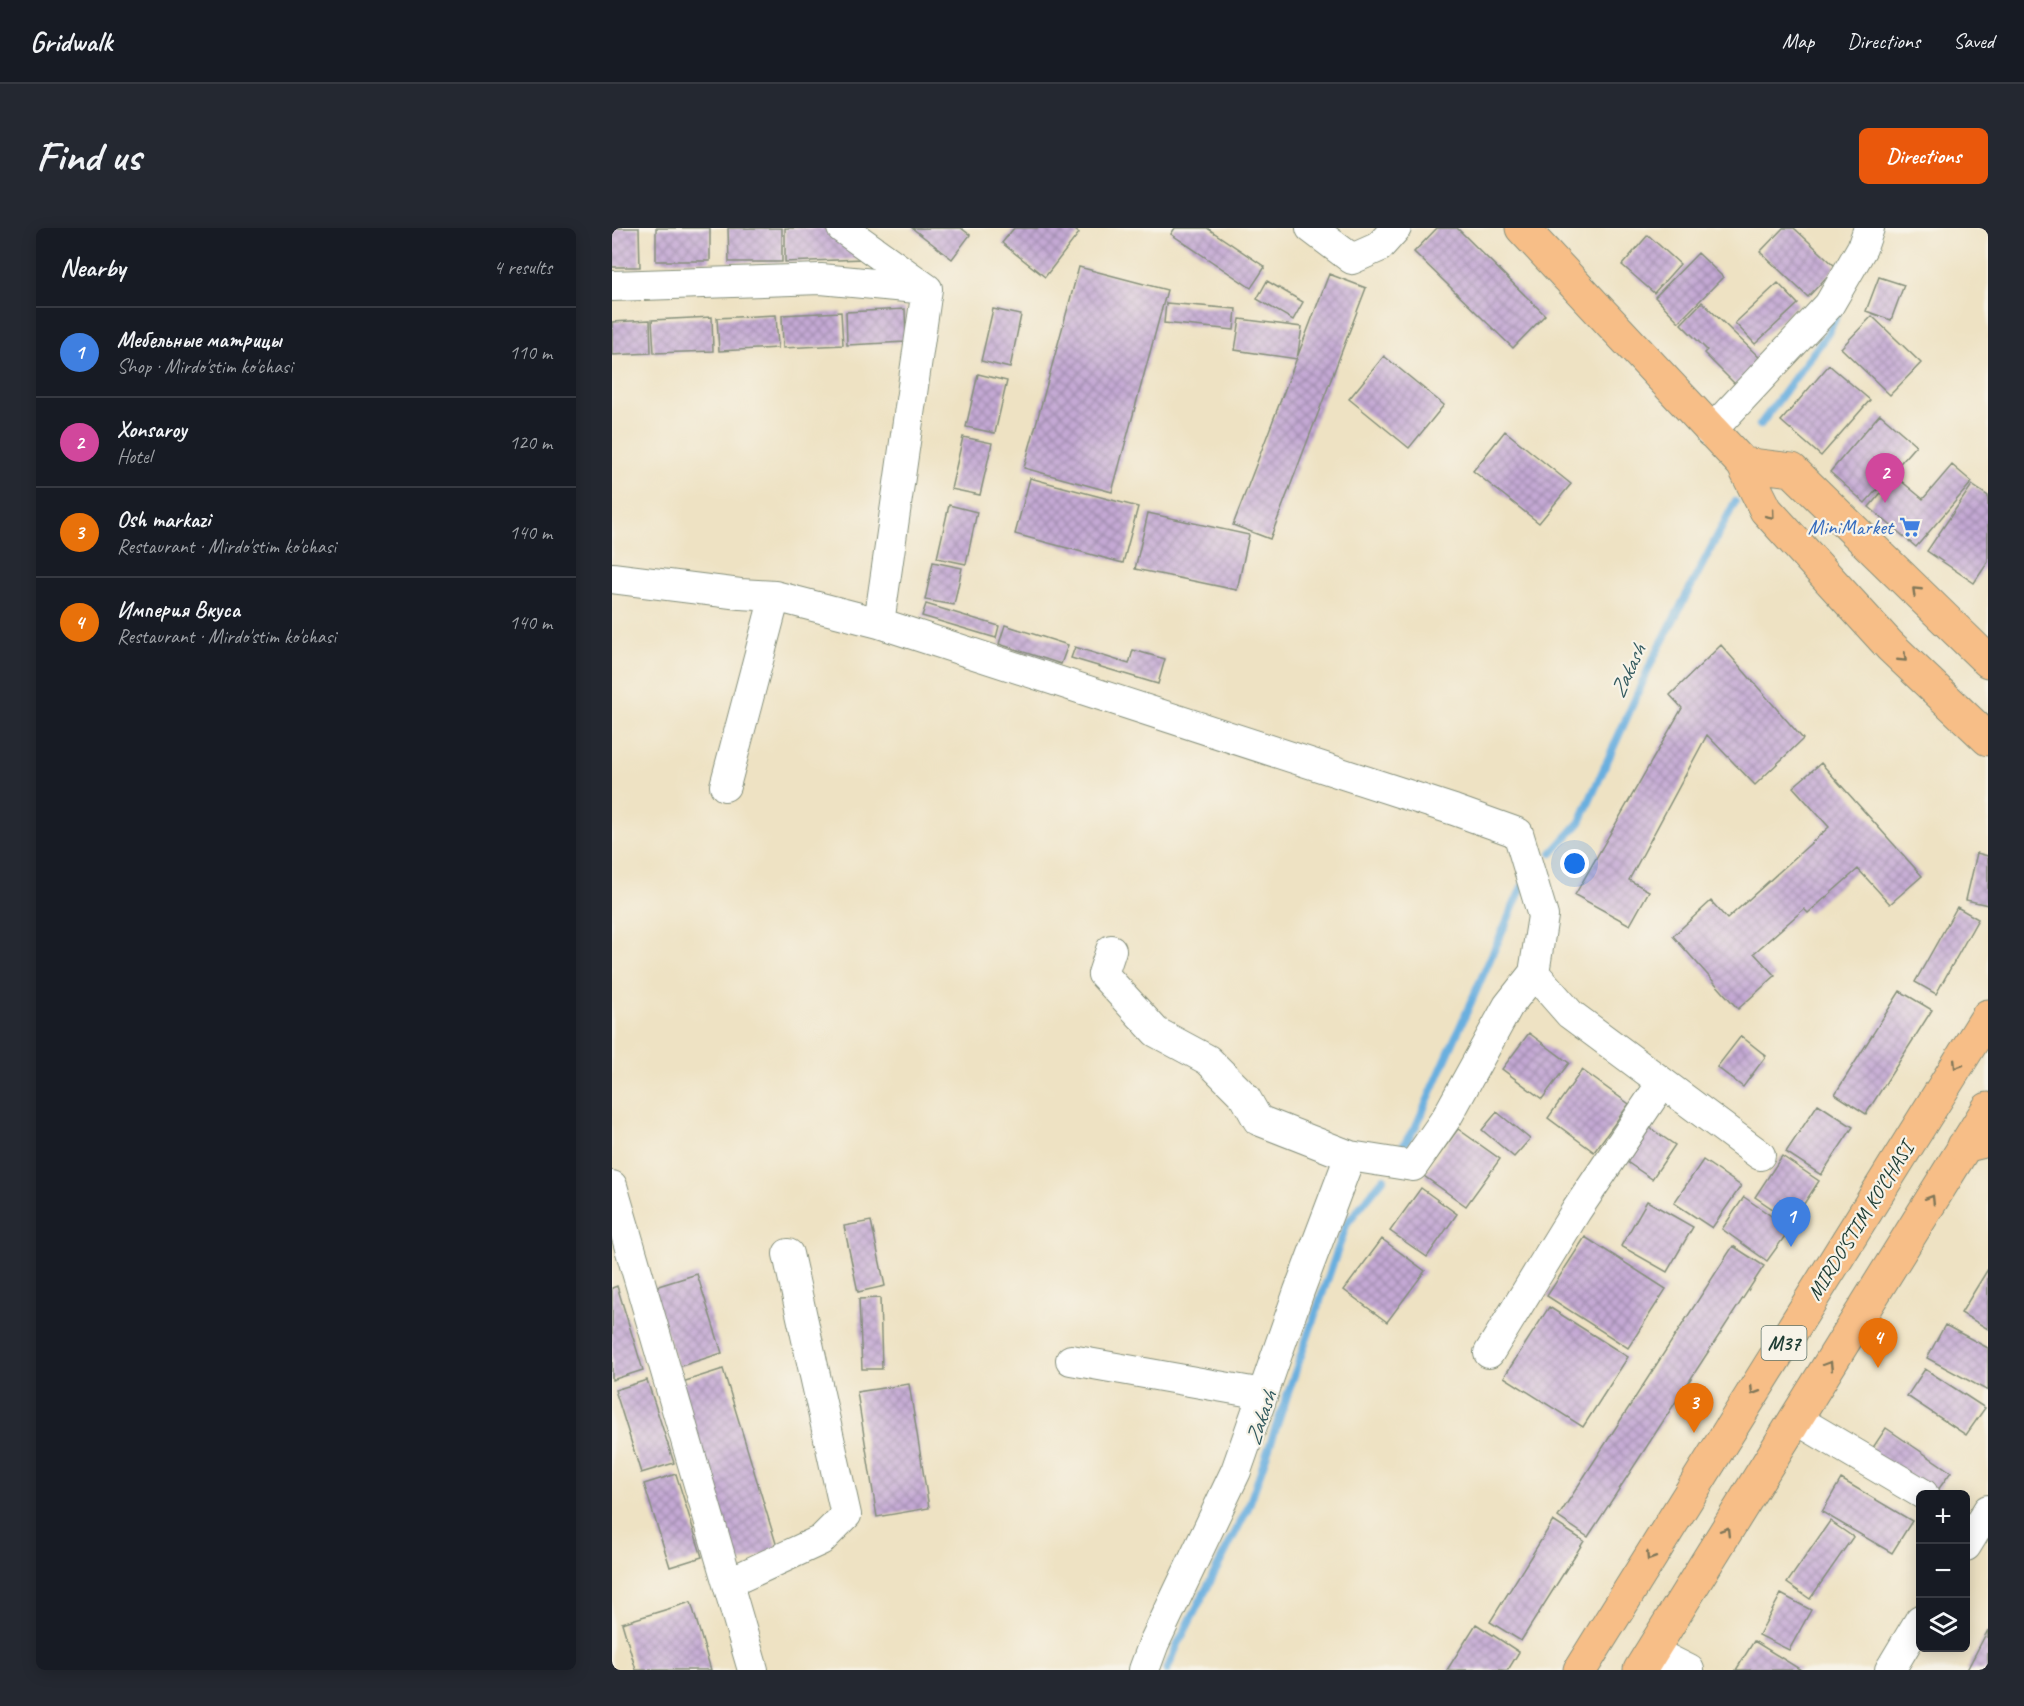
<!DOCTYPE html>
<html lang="en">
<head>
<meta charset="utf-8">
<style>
	:root { --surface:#171b24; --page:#242831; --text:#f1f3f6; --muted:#9ea1a6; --line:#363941; --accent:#ea580c }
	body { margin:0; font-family:Caveat,sans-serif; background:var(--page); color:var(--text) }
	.controls { position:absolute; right:18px; bottom:18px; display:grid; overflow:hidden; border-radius:9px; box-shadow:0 3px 15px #0003 }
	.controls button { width:54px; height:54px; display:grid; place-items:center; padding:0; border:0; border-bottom:2px solid var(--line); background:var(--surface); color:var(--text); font:30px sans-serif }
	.you { position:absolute; left:963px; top:636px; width:21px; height:21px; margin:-15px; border:4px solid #fff; border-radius:50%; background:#1a73e8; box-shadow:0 0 0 9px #1a73e833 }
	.badge { display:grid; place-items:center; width:39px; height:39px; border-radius:50%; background:var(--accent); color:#fff; font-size:20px; font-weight:700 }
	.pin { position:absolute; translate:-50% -50px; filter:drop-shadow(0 2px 3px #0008) }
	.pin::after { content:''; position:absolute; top:32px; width:21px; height:18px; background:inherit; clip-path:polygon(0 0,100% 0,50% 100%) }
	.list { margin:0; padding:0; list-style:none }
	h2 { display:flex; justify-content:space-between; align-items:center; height:78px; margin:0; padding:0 24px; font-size:26px }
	h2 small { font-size:20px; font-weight:400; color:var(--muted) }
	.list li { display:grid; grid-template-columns:39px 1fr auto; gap:18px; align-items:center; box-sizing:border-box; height:90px; padding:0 24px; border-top:2px solid var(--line) }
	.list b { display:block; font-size:22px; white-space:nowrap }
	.list p { margin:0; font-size:20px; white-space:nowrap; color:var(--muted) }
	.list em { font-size:20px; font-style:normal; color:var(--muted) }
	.icon { flex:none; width:33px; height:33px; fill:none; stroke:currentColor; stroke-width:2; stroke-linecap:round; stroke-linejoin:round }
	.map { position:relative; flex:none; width:1376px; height:1442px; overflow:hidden; border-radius:9px }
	header { display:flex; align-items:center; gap:36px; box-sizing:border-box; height:84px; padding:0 30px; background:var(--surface); border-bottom:2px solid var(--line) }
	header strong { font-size:28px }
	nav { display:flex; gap:33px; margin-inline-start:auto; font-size:21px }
	.intro { display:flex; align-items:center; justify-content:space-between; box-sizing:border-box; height:144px; padding:0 36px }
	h1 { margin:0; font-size:42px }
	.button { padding:15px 27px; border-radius:9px; background:var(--accent); color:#fff; font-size:21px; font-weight:700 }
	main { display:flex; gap:36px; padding:0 36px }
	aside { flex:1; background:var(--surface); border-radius:9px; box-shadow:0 3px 15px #0003 }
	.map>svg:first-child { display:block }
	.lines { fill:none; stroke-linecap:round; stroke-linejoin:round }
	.stream { stroke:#69afdf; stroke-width:8 }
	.building { fill:url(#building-cross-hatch) }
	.minor-casing { stroke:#86907c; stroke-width:32 }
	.major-casing { stroke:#86907c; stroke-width:35 }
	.highway-casing { stroke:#86907c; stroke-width:35 }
	.minor { stroke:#fff; stroke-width:30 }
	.major { stroke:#f7be87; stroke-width:33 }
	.highway { stroke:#f7be87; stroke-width:33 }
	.oneway { stroke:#807759 }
	.labels { text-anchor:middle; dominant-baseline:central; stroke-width:4.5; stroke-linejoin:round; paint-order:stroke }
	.shield { fill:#f7f3e8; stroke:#60746a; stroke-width:1.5 }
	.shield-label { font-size:20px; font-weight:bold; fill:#1f3d34 }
	.shop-label { font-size:21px; fill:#366cbe; stroke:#f7f3e8; text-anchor:end }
	.street-label { font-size:21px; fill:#1f3d34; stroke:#f7f3e8 }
	.water-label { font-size:22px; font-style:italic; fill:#325a5f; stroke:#f7f3e8 }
</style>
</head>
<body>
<header>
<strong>Gridwalk</strong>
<nav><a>Map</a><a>Directions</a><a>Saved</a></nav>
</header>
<div class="intro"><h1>Find us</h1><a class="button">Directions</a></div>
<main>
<aside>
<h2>Nearby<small>4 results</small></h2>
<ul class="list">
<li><span class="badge" style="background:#3f7fe0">1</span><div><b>Мебельные матрицы</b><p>Shop · Mirdo'stim ko'chasi</p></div><em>110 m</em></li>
<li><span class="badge" style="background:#d1479c">2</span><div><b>Xonsaroy</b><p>Hotel</p></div><em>120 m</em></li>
<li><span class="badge" style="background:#e8710a">3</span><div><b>Osh markazi</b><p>Restaurant · Mirdo'stim ko'chasi</p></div><em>140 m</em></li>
<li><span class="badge" style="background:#e8710a">4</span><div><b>Империя Вкуса</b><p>Restaurant · Mirdo'stim ko'chasi</p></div><em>140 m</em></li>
</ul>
</aside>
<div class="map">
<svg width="1376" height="1442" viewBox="0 0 1376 1442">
	<defs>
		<pattern id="building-cross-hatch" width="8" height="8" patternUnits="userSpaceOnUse" patternTransform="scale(1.5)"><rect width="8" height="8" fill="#c4a9d4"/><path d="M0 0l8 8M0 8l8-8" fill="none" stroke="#9f8bad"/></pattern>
	</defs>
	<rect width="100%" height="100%" fill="#f7f3e8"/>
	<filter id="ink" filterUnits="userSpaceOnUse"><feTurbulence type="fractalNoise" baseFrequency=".0167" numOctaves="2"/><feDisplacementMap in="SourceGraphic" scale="12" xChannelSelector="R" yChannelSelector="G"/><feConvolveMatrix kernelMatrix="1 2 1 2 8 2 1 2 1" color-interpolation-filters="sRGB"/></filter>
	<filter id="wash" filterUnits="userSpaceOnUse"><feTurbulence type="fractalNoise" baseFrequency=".008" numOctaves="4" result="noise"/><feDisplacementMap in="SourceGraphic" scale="24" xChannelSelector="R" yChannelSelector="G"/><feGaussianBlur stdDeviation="1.35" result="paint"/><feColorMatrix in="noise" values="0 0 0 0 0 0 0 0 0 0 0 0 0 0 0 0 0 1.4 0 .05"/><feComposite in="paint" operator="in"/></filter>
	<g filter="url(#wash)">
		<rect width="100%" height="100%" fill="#eee2c3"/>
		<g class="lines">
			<!-- stream -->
			<path class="stream" d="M 1148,197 L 1216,105 L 1225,87
				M 940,625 L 968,594 L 1040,433 L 1123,274
				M 786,926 L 805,896 L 910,659
				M 555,1442 L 565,1418 L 636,1280 L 735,995 L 772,950"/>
		</g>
		<g id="blocks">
			<!-- building -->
			<path class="building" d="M 0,0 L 27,0 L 28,39 L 0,39 Z
				M 44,0 L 98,0 L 98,33 L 44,33 Z
				M 116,0 L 170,0 L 170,34 L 117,34 Z
				M 173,0 L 214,0 L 250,31 L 173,34 Z
				M 300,0 L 349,0 L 358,7 L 340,31 Z
				M 402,0 L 460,0 L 467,5 L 433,49 L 390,15 Z
				M 563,0 L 595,0 L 653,39 L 639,60 L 559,6 Z
				M 825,0 L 845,0 L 933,87 L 901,120 L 802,24 Z
				M 1171,0 L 1182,0 L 1224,39 L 1196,69 L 1148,24 Z
				M 1036,7 L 1068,36 L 1042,65 L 1010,37 Z
				M 1086,25 L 1111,49 L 1067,94 L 1043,69 Z
				M 467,39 L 555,62 L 500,264 L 412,240 Z
				M 717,46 L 754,60 L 658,311 L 621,297 Z
				M 1267,49 L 1292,57 L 1279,92 L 1254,83 Z
				M 655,53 L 691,74 L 681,92 L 645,71 Z
				M 1166,55 L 1186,76 L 1143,116 L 1123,95 Z
				M 1090,74 L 1150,132 L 1124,157 L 1092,125 L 1095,122 L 1069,96 Z
				M 554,75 L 624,81 L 622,102 L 552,95 Z
				M 293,81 L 294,114 L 235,117 L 234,84 Z
				M 381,81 L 409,87 L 398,140 L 369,133 Z
				M 229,84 L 231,117 L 171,120 L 170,87 Z
				M 164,87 L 166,120 L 107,123 L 105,90 Z
				M 1260,88 L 1309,135 L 1278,167 L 1229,120 Z
				M 100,89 L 101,123 L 42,125 L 40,92 Z
				M 628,91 L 690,99 L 685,131 L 623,122 Z
				M 38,92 L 39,125 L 0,127 L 0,94 Z
				M 772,128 L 832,177 L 797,220 L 737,171 Z
				M 1217,137 L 1258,172 L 1209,228 L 1169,193 Z
				M 366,146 L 395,153 L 383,205 L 354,199 Z
				M 1268,186 L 1304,217 L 1253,275 L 1218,244 Z
				M 893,203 L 959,256 L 927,295 L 861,243 Z
				M 351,209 L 380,215 L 368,267 L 339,261 Z
				M 1340,237 L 1360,254 L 1304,319 L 1257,279 L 1283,248 L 1311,271 Z
				M 418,250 L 526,279 L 511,335 L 403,306 Z
				M 1360,257 L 1376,268 L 1376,334 L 1362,355 L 1315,323 Z
				M 337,277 L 365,284 L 354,336 L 325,330 Z
				M 536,285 L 637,307 L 625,362 L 523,341 Z
				M 321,334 L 350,340 L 342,377 L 313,372 Z
				M 314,376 L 387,398 L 384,410 L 310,388 Z
				M 393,397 L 456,417 L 449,436 L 387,416 Z
				M 1109,417 L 1191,511 L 1143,557 L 1095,507 L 1017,652 L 1037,663 L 1018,697 L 963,667 L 1070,480 L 1058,467 Z
				M 463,419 L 517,436 L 521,422 L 553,431 L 546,456 L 459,430 Z
				M 1209,535 L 1310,648 L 1278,676 L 1246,641 L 1196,685 L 1192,681 L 1142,725 L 1163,748 L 1126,781 L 1061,708 L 1099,673 L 1115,691 L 1217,599 L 1181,559 Z
				M 1365,625 L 1376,628 L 1376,677 L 1354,672 Z
				M 1345,679 L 1366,691 L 1324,766 L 1303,754 Z
				M 1288,763 L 1320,782 L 1254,886 L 1223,866 Z
				M 917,805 L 957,835 L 930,871 L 890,841 Z
				M 1129,808 L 1154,828 L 1131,859 L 1105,839 Z
				M 970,842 L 1017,876 L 982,924 L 936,890 Z
				M 1206,876 L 1241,899 L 1209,947 L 1174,924 Z
				M 885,884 L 918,911 L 902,929 L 870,902 Z
				M 1038,900 L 1063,917 L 1040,951 L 1015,934 Z
				M 846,901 L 888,931 L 854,978 L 812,948 Z
				M 1170,928 L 1207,953 L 1180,994 L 1143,969 Z
				M 1091,932 L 1129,958 L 1100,1000 L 1062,975 Z
				M 809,960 L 845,986 L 815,1029 L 778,1003 Z
				M 1132,969 L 1178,1001 L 1155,1033 L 1110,1001 Z
				M 1035,973 L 1081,999 L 1055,1044 L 1009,1018 Z
				M 259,993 L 273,1058 L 246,1064 L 232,998 Z
				M 973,1009 L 1054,1061 L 1016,1120 L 935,1068 Z
				M 770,1011 L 813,1043 L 775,1094 L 732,1062 Z
				M 1121,1018 L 1152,1038 L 976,1309 L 946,1289 Z
				M 1376,1041 L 1376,1101 L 1349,1085 Z
				M 85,1046 L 110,1125 L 66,1139 L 40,1060 Z
				M 5,1058 L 31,1142 L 0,1152 L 0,1060 Z
				M 268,1070 L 270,1141 L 250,1141 L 247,1071 Z
				M 937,1079 L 1016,1129 L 971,1199 L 892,1149 Z
				M 1333,1097 L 1376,1120 L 1376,1163 L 1315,1130 Z
				M 111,1141 L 166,1322 L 116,1338 L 61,1157 Z
				M 1313,1141 L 1373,1180 L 1354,1207 L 1295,1168 Z
				M 35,1152 L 62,1235 L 29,1245 L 3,1162 Z
				M 297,1156 L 317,1280 L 265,1289 L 245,1164 Z
				M 1274,1200 L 1339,1244 L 1323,1266 L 1258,1224 Z
				M 64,1246 L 90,1329 L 58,1339 L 32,1256 Z
				M 1229,1251 L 1300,1293 L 1280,1325 L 1210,1284 Z
				M 941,1293 L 972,1313 L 909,1413 L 878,1394 Z
				M 1218,1293 L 1241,1309 L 1198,1371 L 1175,1355 Z
				M 1169,1366 L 1199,1382 L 1177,1422 L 1147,1407 Z
				M 79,1374 L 99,1442 L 24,1442 L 10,1395 Z
				M 864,1396 L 907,1424 L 896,1442 L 835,1442 Z
				M 1376,1402 L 1376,1442 L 1355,1442 Z
				M 1142,1413 L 1189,1442 L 1124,1442 Z"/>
		</g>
	</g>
	<g filter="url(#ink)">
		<use href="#blocks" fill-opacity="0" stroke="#86907c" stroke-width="1.5"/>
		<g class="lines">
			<defs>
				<path id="minor" d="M 230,0 L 315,61 L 267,395
					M 699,0 L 740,31 L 767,19 L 784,0
					M 0,58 L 209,51 L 315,61
					M 1098,204 L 1217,77 L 1250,20 L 1257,0
					M 0,350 L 128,366 L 163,368 L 267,395 L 842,582 L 906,605 L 931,688 L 922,745 L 896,778 L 835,889 L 801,938 L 738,928 L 687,1063 L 624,1243 L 542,1415 L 532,1442
					M 113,558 L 163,368
					M 499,722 L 491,746 L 544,804 L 596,832 L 633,869 L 646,892 L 738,928
					M 922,745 L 958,786 L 1148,927
					M 0,958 L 141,1442
					M 877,1125 L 964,983 L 1050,855
					M 459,1132 L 651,1166
					M 1184,1191 L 1311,1266
					M 1354,1318 L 1376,1282
					M 116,1355 L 209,1312 L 234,1287 L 176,1026
					M 1039,1423 L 1077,1442
					M 1278,1442 L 1308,1392"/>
				<path id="major" d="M 910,0 L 1131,236 L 1154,282 L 1278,418 L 1376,511
					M 1131,236 L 1180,242 L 1376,433
					M 968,1442 L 1376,788
					M 1028,1442 L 1376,881"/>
				<path id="highway" d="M 1352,918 L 1376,912"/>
			</defs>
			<!-- minor casing -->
			<use href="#minor" class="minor-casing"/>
			<!-- major casing -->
			<use href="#major" class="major-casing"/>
			<!-- highway casing -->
			<use href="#highway" class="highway-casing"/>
			<!-- minor -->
			<use href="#minor" class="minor"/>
			<!-- major -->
			<use href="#major" class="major"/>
			<!-- highway -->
			<use href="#highway" class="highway"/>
		</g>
		<!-- one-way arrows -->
		<defs><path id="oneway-chevron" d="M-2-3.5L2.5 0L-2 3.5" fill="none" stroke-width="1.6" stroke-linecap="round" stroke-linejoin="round" transform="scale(1.5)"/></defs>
		<g class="oneway">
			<use href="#oneway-chevron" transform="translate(1159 287) rotate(50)"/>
			<use href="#oneway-chevron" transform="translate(1304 363) rotate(-136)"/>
			<use href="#oneway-chevron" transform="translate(1291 430) rotate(44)"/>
			<use href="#oneway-chevron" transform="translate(1345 837) rotate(122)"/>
			<use href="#oneway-chevron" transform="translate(1319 971) rotate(-58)"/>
			<use href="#oneway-chevron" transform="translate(1217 1137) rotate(-58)"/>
			<use href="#oneway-chevron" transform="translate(1142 1163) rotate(122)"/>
			<use href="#oneway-chevron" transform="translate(1114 1303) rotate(-58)"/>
			<use href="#oneway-chevron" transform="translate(1038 1329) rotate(122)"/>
		</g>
	</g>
	<!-- icons -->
	<defs>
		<symbol id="supermarket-bare" viewBox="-9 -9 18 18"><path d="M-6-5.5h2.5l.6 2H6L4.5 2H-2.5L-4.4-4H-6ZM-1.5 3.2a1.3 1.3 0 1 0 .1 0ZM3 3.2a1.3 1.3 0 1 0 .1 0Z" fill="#3f7fe0" stroke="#f7f3e8" stroke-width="2.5" paint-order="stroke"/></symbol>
	</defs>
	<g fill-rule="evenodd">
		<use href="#supermarket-bare" x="1283" y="284" width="30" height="30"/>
	</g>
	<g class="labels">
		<!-- shield labels -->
		<rect class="shield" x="1149.5" y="1098" width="45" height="34" rx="4.5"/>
		<g class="shield-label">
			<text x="1172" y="1115">M37</text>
		</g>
		<!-- shop labels -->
		<g class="shop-label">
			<text x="1281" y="299">MiniMarket</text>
		</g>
		<!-- street labels -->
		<g class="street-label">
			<text transform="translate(1248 993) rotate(-58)">MIRDO'STIM KO'CHASI</text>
		</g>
		<!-- water labels -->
		<g class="water-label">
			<text transform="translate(1016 443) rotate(-65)">Zakash</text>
			<text transform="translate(649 1190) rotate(-71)">Zakash</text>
		</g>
	</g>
</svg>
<div class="controls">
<button>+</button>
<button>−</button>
<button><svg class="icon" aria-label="layers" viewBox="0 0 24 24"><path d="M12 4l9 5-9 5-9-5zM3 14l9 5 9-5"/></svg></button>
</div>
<div class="you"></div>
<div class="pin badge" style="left:1179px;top:1019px;background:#3f7fe0">1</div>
<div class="pin badge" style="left:1273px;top:275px;background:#d1479c">2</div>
<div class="pin badge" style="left:1082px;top:1205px;background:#e8710a">3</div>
<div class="pin badge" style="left:1266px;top:1140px;background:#e8710a">4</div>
</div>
</main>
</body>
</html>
